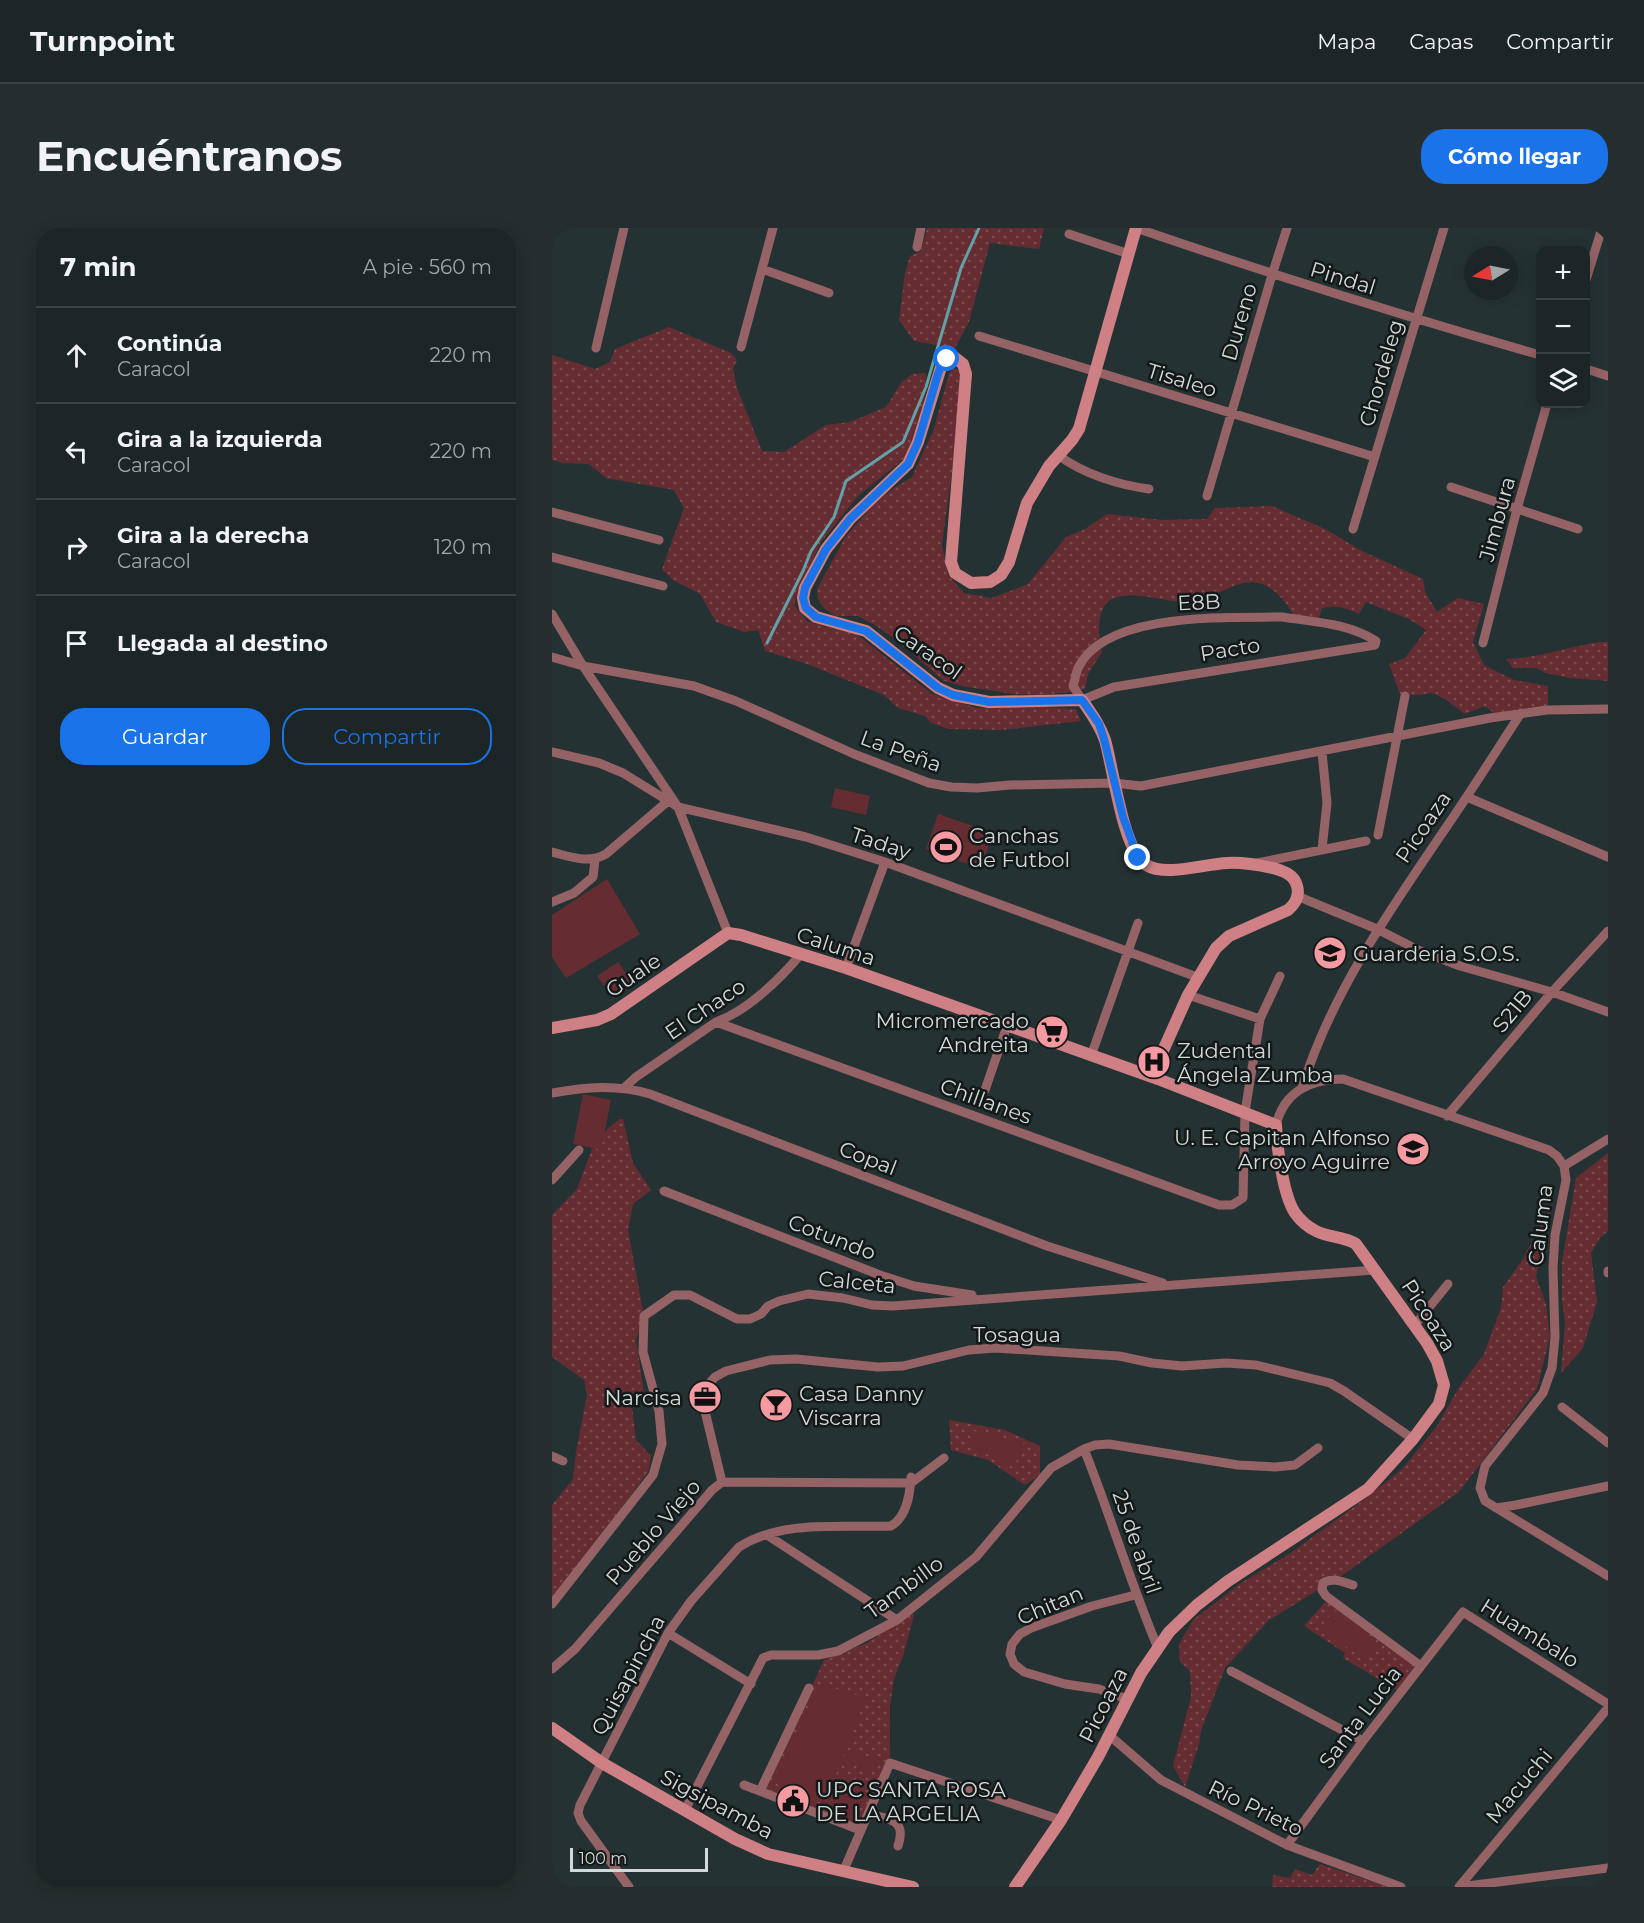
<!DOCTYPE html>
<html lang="es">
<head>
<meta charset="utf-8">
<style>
	:root { --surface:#1c2626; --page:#252e2e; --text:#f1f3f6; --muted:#a0a5a7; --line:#3a4343; --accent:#1a73e8 }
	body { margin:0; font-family:Montserrat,sans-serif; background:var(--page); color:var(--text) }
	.controls { position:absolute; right:18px; top:18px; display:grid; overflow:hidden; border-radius:12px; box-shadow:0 3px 15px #0003 }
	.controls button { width:54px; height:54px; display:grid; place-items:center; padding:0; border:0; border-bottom:2px solid var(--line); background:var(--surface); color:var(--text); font:30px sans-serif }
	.compass { position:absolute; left:912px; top:18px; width:54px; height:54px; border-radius:50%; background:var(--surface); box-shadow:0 3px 15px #0003; rotate:260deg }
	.scale { position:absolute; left:18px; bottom:15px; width:138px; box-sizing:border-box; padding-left:6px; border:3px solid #d1d9d9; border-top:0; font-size:16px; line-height:21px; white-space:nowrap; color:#d1d9d9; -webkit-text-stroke:4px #131819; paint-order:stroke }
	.stop { position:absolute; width:18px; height:18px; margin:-14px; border:4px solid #1a73e8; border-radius:50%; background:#fff }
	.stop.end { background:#1a73e8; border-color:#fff; box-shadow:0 2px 6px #0008 }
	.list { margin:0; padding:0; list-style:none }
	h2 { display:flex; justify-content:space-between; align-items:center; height:78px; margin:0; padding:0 24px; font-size:26px }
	h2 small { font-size:20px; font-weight:400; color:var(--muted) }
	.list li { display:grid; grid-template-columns:39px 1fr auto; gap:18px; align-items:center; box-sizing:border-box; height:96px; padding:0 24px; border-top:2px solid var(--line) }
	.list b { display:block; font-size:22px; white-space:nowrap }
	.list p { margin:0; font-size:20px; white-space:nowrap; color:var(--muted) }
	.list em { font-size:20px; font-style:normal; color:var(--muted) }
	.actions { display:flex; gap:12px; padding:18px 24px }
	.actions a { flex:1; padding:14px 0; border:2px solid var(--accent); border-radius:24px; text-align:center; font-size:21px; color:var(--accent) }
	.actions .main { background:var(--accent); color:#fff }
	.icon { flex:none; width:33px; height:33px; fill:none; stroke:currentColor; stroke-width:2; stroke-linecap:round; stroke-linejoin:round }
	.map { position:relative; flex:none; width:1056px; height:1659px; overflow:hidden; border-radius:24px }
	header { display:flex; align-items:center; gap:36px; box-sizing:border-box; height:84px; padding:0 30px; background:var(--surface); border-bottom:2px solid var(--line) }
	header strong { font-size:28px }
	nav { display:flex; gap:33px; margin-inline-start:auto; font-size:21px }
	.intro { display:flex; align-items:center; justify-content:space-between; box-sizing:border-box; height:144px; padding:0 36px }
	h1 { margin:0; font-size:42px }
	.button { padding:15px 27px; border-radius:24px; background:var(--accent); color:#fff; font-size:21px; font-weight:700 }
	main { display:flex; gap:36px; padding:0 36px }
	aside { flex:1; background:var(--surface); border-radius:24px; box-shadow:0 3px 15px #0003 }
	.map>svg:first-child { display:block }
	.grass { fill:url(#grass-dots) }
	.garden { fill:#652d32 }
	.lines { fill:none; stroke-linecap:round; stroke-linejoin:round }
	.stream { stroke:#62a2a7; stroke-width:3 }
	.street { stroke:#956366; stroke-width:9 }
	.secondary { stroke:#ce8085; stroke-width:12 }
	.route { stroke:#1a73e8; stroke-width:8 }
	.labels { text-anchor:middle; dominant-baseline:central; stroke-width:5; stroke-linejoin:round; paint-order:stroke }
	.street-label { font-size:21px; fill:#d1d9d9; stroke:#131819 }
	.poi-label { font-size:21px; fill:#d1d9d9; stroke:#131819; text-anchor:start }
</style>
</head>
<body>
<header>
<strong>Turnpoint</strong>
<nav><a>Mapa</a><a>Capas</a><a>Compartir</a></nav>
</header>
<div class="intro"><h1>Encuéntranos</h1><a class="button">Cómo llegar</a></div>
<main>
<aside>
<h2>7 min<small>A pie · 560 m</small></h2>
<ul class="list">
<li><svg class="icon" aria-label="ahead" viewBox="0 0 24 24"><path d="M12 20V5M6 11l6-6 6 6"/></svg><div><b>Continúa</b><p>Caracol</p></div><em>220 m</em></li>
<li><svg class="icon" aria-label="left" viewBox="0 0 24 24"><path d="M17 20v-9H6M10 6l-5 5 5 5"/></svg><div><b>Gira a la izquierda</b><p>Caracol</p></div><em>220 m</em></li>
<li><svg class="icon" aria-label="right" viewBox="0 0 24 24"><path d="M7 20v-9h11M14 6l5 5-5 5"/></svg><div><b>Gira a la derecha</b><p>Caracol</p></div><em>120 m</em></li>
<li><svg class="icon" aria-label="arrive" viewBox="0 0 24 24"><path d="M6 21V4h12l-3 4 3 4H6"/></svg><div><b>Llegada al destino</b></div></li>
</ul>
<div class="actions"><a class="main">Guardar</a><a>Compartir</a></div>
</aside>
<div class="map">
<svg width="1056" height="1659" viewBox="0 0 1056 1659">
	<defs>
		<pattern id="grass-dots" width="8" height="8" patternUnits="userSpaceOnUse" patternTransform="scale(1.5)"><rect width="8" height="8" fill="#652d32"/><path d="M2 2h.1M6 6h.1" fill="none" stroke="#7a4b4f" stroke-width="1.8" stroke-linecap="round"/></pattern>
	</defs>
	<rect width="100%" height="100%" fill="#253233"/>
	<!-- grass -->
	<path class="grass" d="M 375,0 L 492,0 L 487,21 L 438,15 L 417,94 L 403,120 L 362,113 L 347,92 L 353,45 L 358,28 L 369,23 Z
		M 117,99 L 179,125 L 185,132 L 181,141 L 185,160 L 210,223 L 232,224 L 274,197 L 298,194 L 334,179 L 349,155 L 360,146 L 374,145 L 372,182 L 353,230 L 306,268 L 269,314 L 247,361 L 242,377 L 255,393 L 274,399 L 303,405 L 380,466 L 425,480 L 473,478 L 524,481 L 529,493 L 450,502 L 397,501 L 379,495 L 373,488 L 346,480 L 332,467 L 255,436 L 213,423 L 206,402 L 192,404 L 164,394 L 148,366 L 121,352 L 110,341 L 132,280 L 122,262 L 54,250 L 37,236 L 11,235 L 0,232 L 0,127 L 43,141 L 58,134 L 63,121 Z
		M 402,140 L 409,144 L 400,242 L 390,317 L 396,347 L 412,365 L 440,370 L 476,356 L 514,309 L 533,301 L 555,286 L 610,292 L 655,291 L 663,280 L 720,278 L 775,302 L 808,322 L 871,351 L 873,364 L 885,384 L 906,370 L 932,376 L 921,414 L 932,437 L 962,452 L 996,458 L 996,482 L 949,491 L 933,478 L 913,486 L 893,471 L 880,465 L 866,467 L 848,466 L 837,436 L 853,430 L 874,402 L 857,391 L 814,374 L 807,386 C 793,380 785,377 770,380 L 766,393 L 742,389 C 737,376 720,357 706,355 C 683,350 660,375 631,374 C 613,373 575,361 558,372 C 543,383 547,409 550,424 L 536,446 L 533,461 L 519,464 L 487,467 L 463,466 L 415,459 L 392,453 L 346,413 L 323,397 L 305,388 L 283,388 L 270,378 L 266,371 L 265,361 L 294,308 L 322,276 L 339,262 L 360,249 L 382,201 L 397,145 Z
		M 1047,414 L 1056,414 L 1056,453 L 1018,450 L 993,445 L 985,440 L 961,440 L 954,431 C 986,430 1016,419 1047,414 Z
		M 68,891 L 71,891 L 81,935 L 99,962 L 81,976 L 76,1002 L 92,1088 L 84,1112 L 92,1165 L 80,1178 L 84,1212 L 99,1228 L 96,1244 L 0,1374 L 0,1277 L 21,1251 L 24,1224 L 35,1167 L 32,1152 L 0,1129 L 0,987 L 25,961 L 40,921 L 55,901 Z
		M 1056,925 L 1056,1003 L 1048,1010 L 1039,1025 L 1045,1074 L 1031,1120 L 1009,1145 L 1013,1095 L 1010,1071 L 1010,1034 L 1024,950 Z
		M 1001,974 L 984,1049 L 994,1076 L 998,1108 L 985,1161 L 907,1264 L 795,1344 L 717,1392 L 673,1440 L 649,1503 L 647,1516 L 633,1559 L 621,1538 L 639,1469 L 638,1443 L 628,1434 L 627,1416 L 642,1391 L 689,1355 L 737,1326 L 813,1271 L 851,1240 L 885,1198 L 906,1161 L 932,1126 L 949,1080 L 951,1059 L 971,1031 Z
		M 397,1192 L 453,1202 L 488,1218 L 488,1247 L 473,1257 L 436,1232 L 399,1222 Z
		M 775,1372 L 864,1438 L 845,1462 L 791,1430 L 793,1425 L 752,1398 Z
		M 359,1385 L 362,1387 L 351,1428 L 342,1451 L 338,1478 L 338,1529 L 307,1599 L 213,1561 L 272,1432 L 315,1415 Z
		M 768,1636 L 837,1659 L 720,1659 L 721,1647 L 738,1650 L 743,1641 L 760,1647 Z"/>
	<!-- garden -->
	<path class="garden" d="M 283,560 L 318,568 L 314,587 L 279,579 Z
		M 386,586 L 441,605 L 429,641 L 374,621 Z
		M 55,651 L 88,706 L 14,750 L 0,729 L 0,687 Z
		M 66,734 L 73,744 L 67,748 L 75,743 L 83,756 L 62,770 L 45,748 Z
		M 31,866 L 59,872 L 49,922 L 21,916 Z
		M 418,1202 L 472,1214 L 462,1240 L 418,1218 Z
		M 782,1382 L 827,1417 L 814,1432 L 767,1401 Z
		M 268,1456 L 314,1470 L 273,1575 L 220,1554 Z
		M 299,1520 L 325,1533 L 320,1545 L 294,1533 Z
		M 287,1548 L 314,1561 L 309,1569 L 284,1558 Z
		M 282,1561 L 309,1572 L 302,1589 L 277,1577 Z"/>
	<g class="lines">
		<!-- stream -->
		<path class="stream" d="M 215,415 L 251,343 L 259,323 L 282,289 L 294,253 L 351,214 L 374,159 L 409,40 L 427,0"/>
		<!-- street -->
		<path class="street" d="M 584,0 C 718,46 852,88 988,127
			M 517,6 L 577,26
			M 365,19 L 369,0
			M 210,41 L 277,65
			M 1034,52 L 1050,0
			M 427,108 L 823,229
			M 189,119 L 221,0
			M 44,120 L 72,0
			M 1034,141 L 1056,148
			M 506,227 C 531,246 567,257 597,261
			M 899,259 L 1026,301
			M 655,268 L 720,47 L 735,0
			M 0,284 L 107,312
			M 801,301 L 892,0
			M 0,329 L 111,358
			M 0,386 L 31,438 L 126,579 L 176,705
			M 730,389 C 762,394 796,395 824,413 L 823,417 L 562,459 L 530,472 L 521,458 C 523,452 524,445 526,440 C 553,383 678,390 730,389 Z
			M 931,415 L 965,281 L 995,176
			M 0,429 L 31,438 L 142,458 L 184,473 L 302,526 L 377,555 L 399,559 L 425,560 L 458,557 L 562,555 L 589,558 L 938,490 L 995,482 L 1056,481
			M 0,524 L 47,535 L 71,545 L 126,579 L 254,609 L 333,634 L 645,749
			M 915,569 L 1056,629
			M 826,607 L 853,468
			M 770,621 L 775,575 L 770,524
			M 0,624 C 19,629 36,636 54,626 L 116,573
			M 705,635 L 814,613
			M 745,668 L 825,701 L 866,722 L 908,738 L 1000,764 L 1056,784
			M 0,674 L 22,665 L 41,649 L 43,632
			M 294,740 L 333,634
			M 636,767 L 708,791
			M 164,794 L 667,977 L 680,977 L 691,970 L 693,884 L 708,791 L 728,748
			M 539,828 L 586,695
			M 73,859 L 84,849 L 164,794 C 195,783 228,751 248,727
			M 750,860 C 779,766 836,685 891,604 C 918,565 943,525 969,485
			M 433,862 L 455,798
			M 0,865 C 34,859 64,856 98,866 L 495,1018 L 611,1055
			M 895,888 L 1000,764 L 1056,703
			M 724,897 C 732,864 758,851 791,851 L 997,922 L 1005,928 L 1012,938 L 1014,952 L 1003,1007 L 1001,1040 L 1003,1109 L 1000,1140 L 991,1165 L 933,1238 L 928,1260 L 933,1273 L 1056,1348
			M 1012,938 L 1056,911
			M 0,952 L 27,922
			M 112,963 L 328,1047 L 362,1058 L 420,1067
			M 1056,1043 L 1056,1045
			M 862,1098 L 896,1056
			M 1010,1179 L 1056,1215
			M 532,1221 C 558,1286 578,1354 606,1420
			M 0,1228 L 11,1233
			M 170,1254 L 152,1179 L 154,1159 L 163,1149 L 174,1143 L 218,1132 L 244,1131 L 326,1139 L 351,1138 L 417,1122 L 443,1120 L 567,1128 L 600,1135 L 630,1138 L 674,1135 L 704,1137 L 778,1155 L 792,1163 L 861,1211
			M 944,1280 L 964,1277 L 1056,1258
			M 215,1307 L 345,1392
			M 801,1357 C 791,1354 780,1349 771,1355 L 770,1362 L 774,1368 L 869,1438
			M 0,1376 L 101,1247 L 110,1216 L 107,1183 L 91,1124 L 92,1088 L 122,1067 L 138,1067 L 185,1091 L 198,1091 L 209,1086 L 216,1078 L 227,1073 L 256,1066 L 291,1070 L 320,1077 L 341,1078 L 823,1042
			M 116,1405 L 199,1456
			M 0,1441 L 23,1421 L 160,1262 L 170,1254 L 359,1255 L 392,1230
			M 679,1443 L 811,1513
			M 575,1471 L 547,1461 L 513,1456 L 472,1444 L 462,1436 L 458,1426 L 460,1416 L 468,1406 L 479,1400 L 540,1378 L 583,1367
			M 557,1507 L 609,1552 L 735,1617 L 849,1659
			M 192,1557 L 308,1602
			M 208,1563 L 257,1460
			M 133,1582 L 211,1430 L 219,1427 L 266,1427 L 286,1423 L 345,1392 L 424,1329 L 499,1240 L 532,1221 L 543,1217 L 557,1216 L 686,1237 L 723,1239 L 743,1237 L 766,1220
			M 316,1586 C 337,1591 355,1591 346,1618
			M 735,1617 L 811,1513 L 911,1384 L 1056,1476
			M 291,1644 L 338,1535 L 509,1592
			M 77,1659 L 29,1593 L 26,1585 L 28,1577 L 116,1405 L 139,1373 L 187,1319 C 231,1291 290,1300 339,1298 C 355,1289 358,1266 359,1249
			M 907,1659 L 1056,1480
			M 907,1659 L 1056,1640"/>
		<!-- secondary -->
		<path class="secondary" d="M 584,0 L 527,201 L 520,212 L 497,238 L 475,275 L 457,334 L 449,347 L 438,354 L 419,355 L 403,345 L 399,334 L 414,146 L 411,136 L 402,129 L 392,133 L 389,139 L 366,214 L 356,236 L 298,291 L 274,321 L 253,360 L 251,370 L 253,380 L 264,389 L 314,403 L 386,460 L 401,467 L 437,474 L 530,472 C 539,485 548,497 553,512 C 561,539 571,623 594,637 C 614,649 652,636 675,635 C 691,634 706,637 721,640 C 731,643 742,646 745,658 C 748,668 743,676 736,682 L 677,708 L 664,720 L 636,767 L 605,836 L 606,851
			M 0,800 L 45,792 L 59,786 L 176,705 L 189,707 L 294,740 L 606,851 L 724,897 C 725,919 731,967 743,985 C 748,992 756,999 764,1003 C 777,1010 792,1008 804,1016 L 875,1115 L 885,1133 L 892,1157 L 887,1176 L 861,1211 L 816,1261 L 676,1353 L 645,1377 L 617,1404 L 589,1445 L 546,1529 L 509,1592 L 463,1659
			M 0,1500 L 50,1535 L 183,1611 L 216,1626 L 361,1659"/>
	</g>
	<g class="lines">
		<!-- route -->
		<path class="route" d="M 395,131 L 390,136 L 386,146 L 366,214 L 356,236 L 298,291 L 274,321 L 253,360 L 251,370 L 254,380 L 264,389 L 314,403 L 386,460 L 401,467 L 437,474 L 530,472 L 547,496 L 552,511 L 571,589 L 586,630"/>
	</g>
	<!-- icons -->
	<defs>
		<symbol id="stadium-disc" viewBox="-11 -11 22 22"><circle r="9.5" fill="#f49aa0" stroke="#131819"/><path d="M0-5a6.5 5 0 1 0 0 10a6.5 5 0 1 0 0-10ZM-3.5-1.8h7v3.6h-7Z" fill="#111"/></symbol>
		<symbol id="school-disc" viewBox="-11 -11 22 22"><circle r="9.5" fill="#f49aa0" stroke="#131819"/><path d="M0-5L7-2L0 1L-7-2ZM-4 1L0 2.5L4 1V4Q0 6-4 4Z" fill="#111"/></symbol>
		<symbol id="supermarket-disc" viewBox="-11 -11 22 22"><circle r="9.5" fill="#f49aa0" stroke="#131819"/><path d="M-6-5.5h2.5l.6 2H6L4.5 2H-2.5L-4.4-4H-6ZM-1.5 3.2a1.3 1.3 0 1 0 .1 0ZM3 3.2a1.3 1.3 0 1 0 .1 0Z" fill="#111"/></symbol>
		<symbol id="hospital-disc" viewBox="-11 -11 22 22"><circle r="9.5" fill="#f49aa0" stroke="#131819"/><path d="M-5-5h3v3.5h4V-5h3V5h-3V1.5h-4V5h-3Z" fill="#111"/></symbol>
		<symbol id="office-disc" viewBox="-11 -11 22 22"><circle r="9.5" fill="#f49aa0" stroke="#131819"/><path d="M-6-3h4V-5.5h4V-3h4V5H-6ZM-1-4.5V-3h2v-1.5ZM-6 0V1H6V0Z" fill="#111"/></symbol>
		<symbol id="bar-disc" viewBox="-11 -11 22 22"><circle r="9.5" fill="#f49aa0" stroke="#131819"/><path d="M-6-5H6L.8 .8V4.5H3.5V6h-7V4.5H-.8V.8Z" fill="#111"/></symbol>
		<symbol id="civic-disc" viewBox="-11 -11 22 22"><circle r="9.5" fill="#f49aa0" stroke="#131819"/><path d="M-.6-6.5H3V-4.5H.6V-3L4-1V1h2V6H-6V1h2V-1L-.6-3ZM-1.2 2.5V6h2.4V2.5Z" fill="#111"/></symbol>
	</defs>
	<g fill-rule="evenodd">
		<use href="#stadium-disc" x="375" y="600" width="38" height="38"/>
		<use href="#school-disc" x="759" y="706" width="38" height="38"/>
		<use href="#supermarket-disc" x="481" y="785" width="38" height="38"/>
		<use href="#hospital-disc" x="583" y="815" width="38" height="38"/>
		<use href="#school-disc" x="842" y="902" width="38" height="38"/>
		<use href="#office-disc" x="134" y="1150" width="38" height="38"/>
		<use href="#bar-disc" x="205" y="1158" width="38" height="38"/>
		<use href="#civic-disc" x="222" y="1554" width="38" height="38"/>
	</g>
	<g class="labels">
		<!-- street labels -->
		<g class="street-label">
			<text transform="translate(791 50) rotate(17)">Pindal</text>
			<text transform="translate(687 94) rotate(-74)">Dureno</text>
			<text transform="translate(829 145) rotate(-74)">Chordeleg</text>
			<text transform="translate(630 152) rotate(17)">Tisaleo</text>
			<text transform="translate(945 291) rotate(-75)">Jimbura</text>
			<text transform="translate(647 374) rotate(-3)">E8B</text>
			<text transform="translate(678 421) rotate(-9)">Pacto</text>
			<text transform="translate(376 424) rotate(35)">Caracol</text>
			<text transform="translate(349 523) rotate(20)">La Peña</text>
			<text transform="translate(871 599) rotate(-56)">Picoaza</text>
			<text transform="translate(329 615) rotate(18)">Taday</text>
			<text transform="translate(284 718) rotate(18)">Caluma</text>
			<text transform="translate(81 747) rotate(-34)">Guale</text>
			<text transform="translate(153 781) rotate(-34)">El Chaco</text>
			<text transform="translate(960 783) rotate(-50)">S21B</text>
			<text transform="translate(434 873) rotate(20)">Chillanes</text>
			<text transform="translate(316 930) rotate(21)">Copal</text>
			<text transform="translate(988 997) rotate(-83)">Caluma</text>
			<text transform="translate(280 1009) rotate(21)">Cotundo</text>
			<text transform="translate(305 1054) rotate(6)">Calceta</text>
			<text transform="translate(877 1087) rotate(57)">Picoaza</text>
			<text x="465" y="1106">Tosagua</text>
			<text transform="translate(101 1304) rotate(-49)">Pueblo Viejo</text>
			<text transform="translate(585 1314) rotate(71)">25 de abril</text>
			<text transform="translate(352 1359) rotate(-36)">Tambillo</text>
			<text transform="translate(498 1377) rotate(-23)">Chitan</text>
			<text transform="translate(978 1405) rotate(32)">Huambalo</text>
			<text transform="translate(76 1447) rotate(-62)">Quisapincha</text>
			<text transform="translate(551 1477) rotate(-63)">Picoaza</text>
			<text transform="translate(808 1489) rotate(-53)">Santa Lucia</text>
			<text transform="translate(967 1558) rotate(-50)">Macuchi</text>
			<text transform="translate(165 1576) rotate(28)">Sigsipamba</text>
			<text transform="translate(704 1580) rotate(26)">Río Prieto</text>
		</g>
		<!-- poi labels -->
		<g class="poi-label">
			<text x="417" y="607">Canchas<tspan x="417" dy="24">de Futbol</tspan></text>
			<text x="801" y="725">Guarderia S.O.S.</text>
			<text x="477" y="792" text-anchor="end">Micromercado<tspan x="477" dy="24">Andreita</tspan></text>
			<text x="625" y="822">Zudental<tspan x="625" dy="24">Ángela Zumba</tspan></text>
			<text x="838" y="909" text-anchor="end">U. E. Capitan Alfonso<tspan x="838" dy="24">Arroyo Aguirre</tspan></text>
			<text x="247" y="1165">Casa Danny<tspan x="247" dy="24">Viscarra</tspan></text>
			<text x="130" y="1169" text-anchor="end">Narcisa</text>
			<text x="264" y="1561">UPC SANTA ROSA<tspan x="264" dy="24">DE LA ARGELIA</tspan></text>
		</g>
	</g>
</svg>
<div class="controls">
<button>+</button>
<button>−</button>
<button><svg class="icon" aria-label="layers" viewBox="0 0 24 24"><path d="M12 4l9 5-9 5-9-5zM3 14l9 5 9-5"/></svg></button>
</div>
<svg class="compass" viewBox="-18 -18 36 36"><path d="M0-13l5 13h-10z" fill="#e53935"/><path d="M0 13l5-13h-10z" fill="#a0a5a7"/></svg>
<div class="scale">100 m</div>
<div class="stop" style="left:395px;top:131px"></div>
<div class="stop end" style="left:586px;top:630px"></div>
</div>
</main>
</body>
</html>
